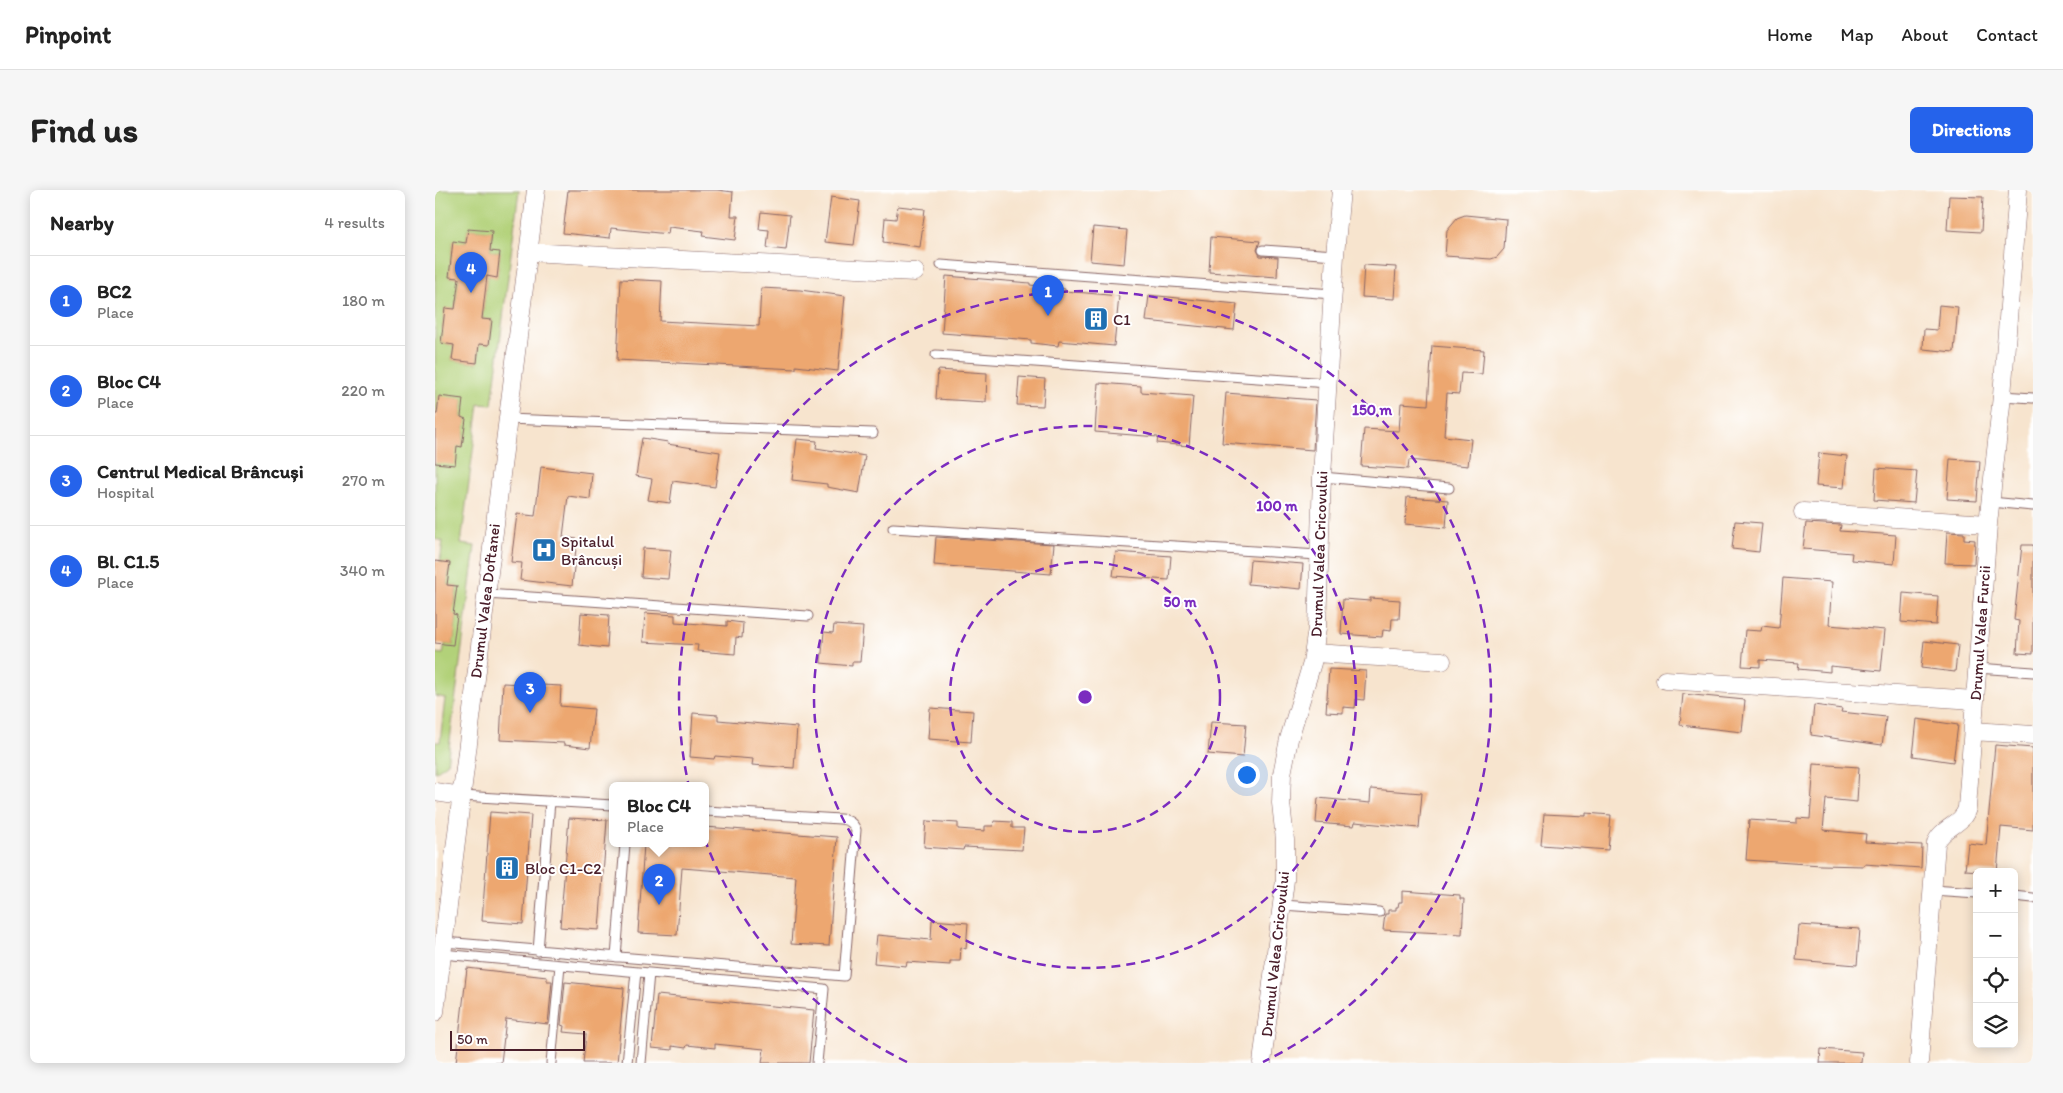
<!DOCTYPE html>
<html lang="en">
<head>
<meta charset="utf-8">
<style>
	:root { --surface:#fff; --page:#f6f6f6; --text:#222; --muted:#767676; --line:#e0e0e0; --accent:#2563eb }
	body { margin:0; font-family:Itim,sans-serif; background:var(--page); color:var(--text) }
	.controls { position:absolute; right:15px; bottom:15px; display:grid; overflow:hidden; border-radius:8px; box-shadow:0 2px 12px #0003 }
	.controls button { width:45px; height:45px; display:grid; place-items:center; padding:0; border:0; border-bottom:1px solid var(--line); background:var(--surface); color:var(--text); font:25px sans-serif }
	.scale { position:absolute; left:15px; bottom:12px; width:135px; box-sizing:border-box; padding-left:5px; border:2px solid #4a1f2b; border-top:0; font-size:14px; line-height:18px; white-space:nowrap; color:#4a1f2b; -webkit-text-stroke:4px #fff; paint-order:stroke }
	.you { position:absolute; left:811px; top:584px; width:18px; height:18px; margin:-12px; border:4px solid #fff; border-radius:50%; background:#1a73e8; box-shadow:0 0 0 8px #1a73e833 }
	.badge { display:grid; place-items:center; width:32px; height:32px; border-radius:50%; background:var(--accent); color:#fff; font-size:16px; font-weight:700 }
	.pin { position:absolute; translate:-50% -41px; filter:drop-shadow(0 1px 2px #0008) }
	.pin::after { content:''; position:absolute; top:26px; width:18px; height:15px; background:inherit; clip-path:polygon(0 0,100% 0,50% 100%) }
	.popup { position:absolute; left:174px; top:592px; width:100px; height:65px; box-sizing:border-box; display:grid; place-content:center; border-radius:8px; background:var(--surface); filter:drop-shadow(0 1px 4px #0005); font-size:16px; white-space:nowrap; color:var(--muted) }
	.popup b { font-size:19px; color:var(--text) }
	.popup::after { content:''; position:absolute; left:50%; top:100%; margin-left:-10px; border:10px solid transparent; border-top-color:var(--surface) }
	.list { margin:0; padding:0; list-style:none }
	h2 { display:flex; justify-content:space-between; align-items:center; height:65px; margin:0; padding:0 20px; font-size:21px }
	h2 small { font-size:16px; font-weight:400; color:var(--muted) }
	.list li { display:grid; grid-template-columns:32px 1fr auto; gap:15px; align-items:center; box-sizing:border-box; height:90px; padding:0 20px; border-top:1px solid var(--line) }
	.list b { display:block; font-size:19px; white-space:nowrap }
	.list p { margin:0; font-size:16px; white-space:nowrap; color:var(--muted) }
	.list em { font-size:16px; font-style:normal; color:var(--muted) }
	.icon { flex:none; width:28px; height:28px; fill:none; stroke:currentColor; stroke-width:2; stroke-linecap:round; stroke-linejoin:round }
	.map { position:relative; flex:none; width:1598px; height:873px; overflow:hidden; border-radius:8px }
	header { display:flex; align-items:center; gap:30px; box-sizing:border-box; height:70px; padding:0 25px; background:var(--surface); border-bottom:1px solid var(--line) }
	header strong { font-size:24px }
	nav { display:flex; gap:28px; margin-inline-start:auto; font-size:18px }
	.intro { display:flex; align-items:center; justify-content:space-between; box-sizing:border-box; height:120px; padding:0 30px }
	h1 { margin:0; font-size:35px }
	.button { padding:12px 22px; border-radius:8px; background:var(--accent); color:#fff; font-size:18px; font-weight:700 }
	main { display:flex; gap:30px; padding:0 30px }
	aside { flex:1; background:var(--surface); border-radius:8px; box-shadow:0 2px 12px #0003 }
	.map>svg:first-child { display:block }
	.green { fill:#b2d179; stroke:#7e7852; fill-rule:evenodd }
	.building { fill:#eda76f }
	.lines { fill:none; stroke-linecap:round; stroke-linejoin:round }
	.lane-casing { stroke:#876464; stroke-width:11 }
	.street-casing { stroke:#876464; stroke-width:19 }
	.lane { stroke:#fff; stroke-width:9 }
	.street { stroke:#fff; stroke-width:18 }
	.ring { fill:none; stroke:#7b2cbf; stroke-width:2.5; stroke-dasharray:9 6 }
	.labels { text-anchor:middle; dominant-baseline:central; stroke-width:4; stroke-linejoin:round; paint-order:stroke }
	.poi-label { font-size:16px; fill:#4a1f2b; stroke:#fff; text-anchor:start }
	.street-label { font-size:16px; fill:#4a1f2b; stroke:#fff }
	.centre { fill:#7b2cbf; stroke:#fff; stroke-width:2.5 }
	.ring-label { font-size:15px; text-anchor:middle; font-weight:bold; fill:#7b2cbf; stroke:#fff; stroke-width:4; stroke-linejoin:round; paint-order:stroke }
</style>
</head>
<body>
<header>
<strong>Pinpoint</strong>
<nav><a>Home</a><a>Map</a><a>About</a><a>Contact</a></nav>
</header>
<div class="intro"><h1>Find us</h1><a class="button">Directions</a></div>
<main>
<aside>
<h2>Nearby<small>4 results</small></h2>
<ul class="list">
<li><span class="badge">1</span><div><b>BC2</b><p>Place</p></div><em>180 m</em></li>
<li><span class="badge">2</span><div><b>Bloc C4</b><p>Place</p></div><em>220 m</em></li>
<li><span class="badge">3</span><div><b>Centrul Medical Brâncuși</b><p>Hospital</p></div><em>270 m</em></li>
<li><span class="badge">4</span><div><b>Bl. C1.5</b><p>Place</p></div><em>340 m</em></li>
</ul>
</aside>
<div class="map">
<svg width="1598" height="873" viewBox="0 0 1598 873">
	<rect width="100%" height="100%" fill="#fff"/>
	<filter id="ink" filterUnits="userSpaceOnUse"><feTurbulence type="fractalNoise" baseFrequency=".02" numOctaves="2"/><feDisplacementMap in="SourceGraphic" scale="10" xChannelSelector="R" yChannelSelector="G"/><feConvolveMatrix kernelMatrix="1 2 1 2 8 2 1 2 1" color-interpolation-filters="sRGB"/></filter>
	<filter id="wash" filterUnits="userSpaceOnUse"><feTurbulence type="fractalNoise" baseFrequency=".0096" numOctaves="4" result="noise"/><feDisplacementMap in="SourceGraphic" scale="20" xChannelSelector="R" yChannelSelector="G"/><feGaussianBlur stdDeviation="1.12" result="paint"/><feColorMatrix in="noise" values="0 0 0 0 0 0 0 0 0 0 0 0 0 0 0 0 0 1.4 0 .05"/><feComposite in="paint" operator="in"/></filter>
	<g filter="url(#wash)">
		<rect width="100%" height="100%" fill="#f7e4ce"/>
		<!-- green -->
		<path class="green" d="M 0,0 L 84,0 L 57,215 L 44,214 L 26,354 L 40,356 L 12,574 L 0,582 L 0,552 L 5,552 L 10,508 L 0,506 L 0,463 L 8,464 L 10,454 L 18,455 L 22,425 L 13,424 L 20,414 L 22,396 L 12,395 L 15,373 L 5,372 L 8,351 L 0,349 L 0,273 L 22,256 L 27,256 L 31,229 L 26,227 L 28,209 L 4,207 L 2,224 L 0,224 ZM 33,39 L 57,41 L 55,61 L 65,62 L 62,87 L 52,86 L 47,129 L 57,130 L 54,154 L 44,154 L 42,173 L 17,170 L 19,155 L 6,153 L 10,119 L 20,119 L 24,88 L 14,87 L 18,52 L 31,53 Z"/>
		<g id="blocks">
			<!-- building -->
			<path class="building" d="M 133,0 L 282,0 L 298,2 L 296,26 L 303,26 L 300,50 L 267,46 L 268,41 L 234,37 L 233,44 L 176,38 L 175,48 L 128,43 Z
				M 1514,6 L 1548,7 L 1546,42 L 1512,40 Z
				M 396,7 L 425,11 L 419,55 L 390,52 Z
				M 463,16 L 490,19 L 485,57 L 448,52 L 450,28 L 461,29 Z
				M 326,22 L 355,25 L 351,60 L 332,58 L 334,40 L 324,39 Z
				M 1030,25 L 1071,29 L 1069,59 L 1062,67 L 1056,69 L 1010,66 L 1012,40 L 1022,28 Z
				M 658,37 L 692,40 L 689,74 L 655,71 Z
				M 33,39 L 57,41 L 55,61 L 65,62 L 62,88 L 52,86 L 47,129 L 57,130 L 54,155 L 44,154 L 42,173 L 17,170 L 19,155 L 6,153 L 10,118 L 20,119 L 24,88 L 14,87 L 18,51 L 31,53 Z
				M 776,47 L 825,51 L 822,60 L 825,66 L 843,67 L 842,87 L 774,82 Z
				M 929,75 L 961,77 L 959,109 L 927,107 Z
				M 511,86 L 595,93 L 595,95 L 630,99 L 630,101 L 684,106 L 679,156 L 624,151 L 623,156 L 596,153 L 596,150 L 507,143 Z
				M 186,89 L 227,91 L 225,131 L 324,136 L 326,98 L 365,100 L 410,106 L 403,181 L 361,176 L 361,179 L 182,170 Z
				M 714,105 L 802,114 L 799,140 L 711,131 Z
				M 1504,115 L 1523,117 L 1519,162 L 1488,159 L 1489,139 L 1502,140 Z
				M 997,156 L 1049,160 L 1047,184 L 1026,183 L 1024,204 L 1012,203 L 1009,246 L 1036,249 L 1033,276 L 974,270 L 973,279 L 926,276 L 929,239 L 964,241 L 966,213 L 993,215 Z
				M 503,180 L 552,183 L 551,212 L 501,209 Z
				M 584,187 L 610,189 L 608,216 L 582,215 Z
				M 663,193 L 706,196 L 706,202 L 758,206 L 754,256 L 722,253 L 723,247 L 660,242 Z
				M 791,203 L 881,210 L 878,260 L 787,253 Z
				M 4,206 L 28,209 L 26,227 L 31,229 L 27,257 L 22,256 L 20,275 L 0,273 L 0,224 L 2,224 Z
				M 207,248 L 233,252 L 232,254 L 285,262 L 280,297 L 238,291 L 235,313 L 213,310 L 217,289 L 201,286 Z
				M 362,249 L 382,251 L 381,258 L 430,266 L 424,303 L 392,297 L 392,294 L 357,290 Z
				M 1384,263 L 1412,266 L 1409,298 L 1381,296 Z
				M 1515,269 L 1545,271 L 1542,311 L 1512,309 Z
				M 106,277 L 157,283 L 155,309 L 133,306 L 128,347 L 142,349 L 137,396 L 85,390 L 87,373 L 76,372 L 82,324 L 100,326 Z
				M 1441,278 L 1482,281 L 1479,313 L 1439,310 Z
				M 972,307 L 1013,310 L 1011,338 L 970,334 Z
				M 1300,331 L 1327,333 L 1324,362 L 1297,359 Z
				M 1371,333 L 1406,335 L 1405,341 L 1461,345 L 1459,374 L 1416,370 L 1417,363 L 1368,359 Z
				M 1512,342 L 1529,343 L 1529,349 L 1540,350 L 1539,374 L 1510,373 Z
				M 501,347 L 619,354 L 616,384 L 499,375 Z
				M 1587,355 L 1598,355 L 1598,464 L 1582,463 L 1584,431 L 1579,430 Z
				M 208,358 L 236,360 L 233,389 L 206,387 Z
				M 681,362 L 736,366 L 734,390 L 678,386 Z
				M 815,370 L 868,374 L 866,399 L 813,394 Z
				M 0,371 L 15,373 L 12,395 L 22,396 L 18,424 L 22,425 L 18,455 L 0,453 Z
				M 1348,388 L 1397,392 L 1394,435 L 1450,440 L 1446,481 L 1395,476 L 1395,482 L 1363,479 L 1364,473 L 1325,470 L 1325,477 L 1307,476 L 1310,440 L 1326,441 L 1327,436 L 1344,438 Z
				M 1468,403 L 1503,406 L 1501,435 L 1466,432 Z
				M 935,408 L 965,410 L 964,429 L 957,429 L 956,441 L 948,440 L 947,447 L 906,444 L 908,409 L 935,411 Z
				M 146,423 L 174,425 L 172,458 L 144,455 Z
				M 210,423 L 240,425 L 240,432 L 292,436 L 292,431 L 308,433 L 307,448 L 301,447 L 300,464 L 262,461 L 263,455 L 208,452 Z
				M 399,435 L 428,437 L 425,472 L 417,472 L 417,476 L 386,473 L 389,442 L 398,443 Z
				M 1489,451 L 1523,455 L 1520,482 L 1486,478 Z
				M 894,479 L 931,481 L 929,510 L 921,509 L 920,518 L 908,517 L 908,523 L 891,522 Z
				M 68,493 L 126,496 L 125,516 L 159,519 L 155,558 L 129,555 L 129,553 L 65,550 Z
				M 1248,504 L 1310,510 L 1307,542 L 1245,535 Z
				M 1379,515 L 1407,519 L 1406,522 L 1451,527 L 1447,555 L 1376,545 Z
				M 495,518 L 538,521 L 536,552 L 493,549 Z
				M 258,523 L 283,525 L 283,530 L 362,537 L 359,578 L 317,575 L 318,569 L 280,566 L 279,569 L 255,567 Z
				M 1482,529 L 1523,535 L 1518,572 L 1478,566 Z
				M 776,532 L 811,534 L 808,567 L 773,564 Z
				M 1560,555 L 1598,558 L 1598,640 L 1566,637 L 1562,682 L 1530,680 L 1533,653 L 1551,655 Z
				M 1379,574 L 1424,577 L 1422,612 L 1391,609 L 1388,640 L 1431,644 L 1430,652 L 1487,655 L 1486,678 L 1429,674 L 1429,676 L 1386,675 L 1311,670 L 1314,630 L 1362,633 L 1362,628 L 1375,629 Z
				M 936,599 L 987,603 L 984,638 L 920,632 L 919,636 L 881,633 L 883,608 L 935,613 Z
				M 55,622 L 96,625 L 88,734 L 47,731 Z
				M 1151,623 L 1176,625 L 1173,660 L 1106,655 L 1109,624 L 1151,626 Z
				M 134,628 L 172,630 L 164,740 L 125,737 Z
				M 491,631 L 523,633 L 523,639 L 550,641 L 550,636 L 558,636 L 559,631 L 577,632 L 577,638 L 589,638 L 587,660 L 529,657 L 528,660 L 489,657 Z
				M 270,637 L 402,647 L 394,756 L 356,754 L 361,687 L 247,678 L 242,745 L 203,743 L 209,654 L 270,654 Z
				M 967,701 L 1025,705 L 1025,709 L 1029,709 L 1027,744 L 948,740 L 950,724 L 953,724 L 953,720 L 961,720 L 961,717 L 963,717 L 964,712 L 967,712 Z
				M 497,730 L 533,733 L 531,759 L 526,757 L 525,771 L 515,771 L 515,775 L 472,772 L 471,776 L 439,773 L 442,745 L 496,750 Z
				M 1364,735 L 1425,739 L 1422,775 L 1361,770 Z
				M 32,778 L 112,787 L 112,791 L 117,791 L 113,834 L 71,829 L 66,873 L 21,873 Z
				M 130,792 L 189,798 L 182,873 L 148,873 L 151,844 L 128,842 L 129,836 L 126,835 Z
				M 222,805 L 379,820 L 374,873 L 327,873 L 329,859 L 280,854 L 280,858 L 252,855 L 251,858 L 237,856 L 237,860 L 217,858 Z
				M 1386,859 L 1427,862 L 1426,873 L 1385,873 Z"/>
		</g>
	</g>
	<g filter="url(#ink)">
		<use href="#blocks" fill-opacity="0" stroke="#876464" stroke-width="1"/>
		<g class="lines">
			<defs>
				<path id="lane" d="M 828,60 L 900,65
					M 506,75 L 898,104
					M 501,165 L 893,193
					M 1567,206 L 1598,208
					M 72,229 L 438,243
					M 887,287 L 1014,298
					M 1556,312 L 1598,316
					M 458,338 L 883,365
					M 51,404 L 373,426
					M 1542,478 L 1598,482
					M 27,606 L 178,615
					M 1497,700 L 1542,703
					M 1579,706 L 1598,708
					M 848,715 L 944,722
					M 9,752 L 409,786 L 421,640 C 418,632 413,630 405,629 L 270,621
					M 103,761 L 115,611
					M 7,764 L 389,799 L 382,873
					M 181,767 L 190,654
					M 116,873 L 125,775
					M 192,873 L 201,782
					M 206,873 L 214,783"/>
				<path id="street" d="M 93,62 L 480,82
					M 1368,322 L 1553,334
					M 879,463 L 1007,471
					M 1230,490 L 1540,510
					M 1538,541 L 1598,545
					M 0,602 L 27,606
					M 0,822 L 101,0
					M 827,873 L 850,690 L 850,650 L 846,613 L 847,584 L 854,549 L 877,473 L 882,438 L 887,287 L 900,65 L 906,0
					M 1484,873 L 1501,653 C 1507,637 1528,635 1532,618 L 1553,334 L 1567,206 L 1583,0"/>
			</defs>
			<!-- lane casing -->
			<use href="#lane" class="lane-casing"/>
			<!-- street casing -->
			<use href="#street" class="street-casing"/>
			<!-- lane -->
			<use href="#lane" class="lane"/>
			<!-- street -->
			<use href="#street" class="street"/>
		</g>
	</g>
	<!-- distance rings -->
	<g class="ring">
		<circle cx="650" cy="507" r="135"/>
		<circle cx="650" cy="507" r="271"/>
		<path d="M472 872A406 406 0 1 1 828 872"/>
	</g>
	<!-- icons -->
	<defs>
		<symbol id="building-square" viewBox="-11 -11 22 22"><rect x="-9" y="-9" width="18" height="18" rx="4" fill="#1f6fb2" stroke="#fff"/><path d="M-4-6H4V6H1V3H-1V6H-4ZM-2.5-4.3h1.7v1.8h-1.7ZM.8-4.3h1.7v1.8H.8ZM-2.5-1h1.7V.8h-1.7ZM.8-1h1.7V.8H.8Z" fill="#fff"/></symbol>
		<symbol id="hospital-square" viewBox="-11 -11 22 22"><rect x="-9" y="-9" width="18" height="18" rx="4" fill="#1f6fb2" stroke="#fff"/><path d="M-5-5h3v3.5h4V-5h3V5h-3V1.5h-4V5h-3Z" fill="#fff"/></symbol>
	</defs>
	<g fill-rule="evenodd">
		<use href="#building-square" x="647" y="115" width="28" height="28"/>
		<use href="#hospital-square" x="95" y="346" width="28" height="28"/>
		<use href="#building-square" x="58" y="664" width="28" height="28"/>
	</g>
	<g class="labels">
		<!-- poi labels -->
		<g class="poi-label">
			<text x="678" y="129">C1</text>
			<text x="126" y="351">Spitalul<tspan x="126" dy="18">Brâncuși</tspan></text>
			<text x="90" y="678">Bloc C1-C2</text>
		</g>
		<!-- street labels -->
		<g class="street-label">
			<text transform="translate(884 364) rotate(-88)">Drumul Valea Cricovului</text>
			<text transform="translate(50 411) rotate(-83)">Drumul Valea Doftanei</text>
			<text transform="translate(1545 443) rotate(-86)">Drumul Valea Furcii</text>
			<text transform="translate(840 764) rotate(-84)">Drumul Valea Cricovului</text>
		</g>
	</g>
	<circle cx="650" cy="507" r="8" class="centre"/>
	<g class="ring-label">
		<text x="937" y="225">150 m</text>
		<text x="842" y="321">100 m</text>
		<text x="745" y="417">50 m</text>
	</g>
</svg>
<div class="controls">
<button>+</button>
<button>−</button>
<button><svg class="icon" aria-label="locate" viewBox="0 0 24 24"><circle cx="12" cy="12" r="6"/><path d="M12 2v4M12 18v4M2 12h4M18 12h4"/></svg></button>
<button><svg class="icon" aria-label="layers" viewBox="0 0 24 24"><path d="M12 4l9 5-9 5-9-5zM3 14l9 5 9-5"/></svg></button>
</div>
<div class="scale">50 m</div>
<div class="you"></div>
<div class="pin badge" style="left:613px;top:126px">1</div>
<div class="pin badge" style="left:224px;top:715px">2</div>
<div class="popup"><b>Bloc C4</b>Place</div>
<div class="pin badge" style="left:95px;top:523px">3</div>
<div class="pin badge" style="left:36px;top:103px">4</div>
</div>
</main>
</body>
</html>
